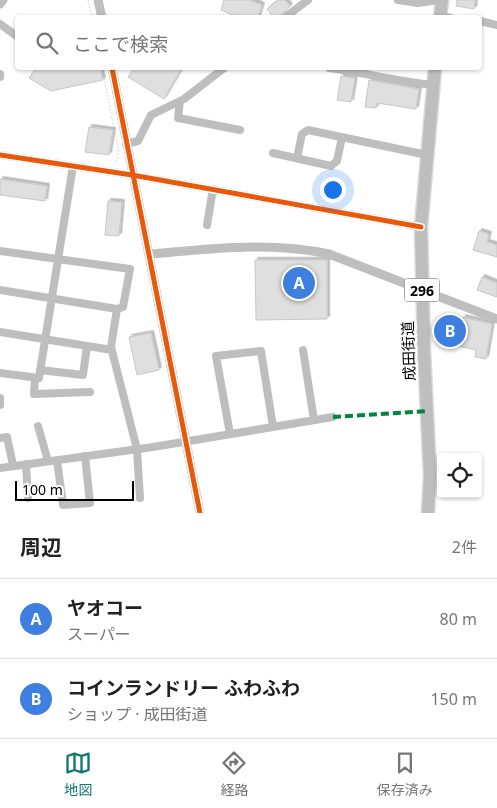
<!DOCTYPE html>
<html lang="ja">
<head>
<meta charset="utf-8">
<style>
	:root { --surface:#fff; --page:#f2f2f2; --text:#222; --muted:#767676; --line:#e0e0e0; --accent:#0f766e }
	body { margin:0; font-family:"Noto Sans","Noto Sans JP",sans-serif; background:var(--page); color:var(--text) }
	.controls { position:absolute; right:15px; bottom:15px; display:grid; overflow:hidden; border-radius:5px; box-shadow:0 1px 4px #0004 }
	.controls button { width:45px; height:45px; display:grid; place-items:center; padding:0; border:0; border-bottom:1px solid var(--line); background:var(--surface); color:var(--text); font:25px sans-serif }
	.scale { position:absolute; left:15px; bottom:12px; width:119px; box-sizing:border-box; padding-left:5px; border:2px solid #000; border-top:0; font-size:14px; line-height:18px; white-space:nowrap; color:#000; -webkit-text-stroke:4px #fff; paint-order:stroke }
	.you { position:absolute; left:332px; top:189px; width:18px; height:18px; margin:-12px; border:4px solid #fff; border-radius:50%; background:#1a73e8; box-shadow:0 0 0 8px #1a73e833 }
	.badge { display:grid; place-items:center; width:32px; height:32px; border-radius:50%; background:var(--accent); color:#fff; font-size:16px; font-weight:700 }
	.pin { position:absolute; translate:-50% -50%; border:2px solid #fff; box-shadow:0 1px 5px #0006 }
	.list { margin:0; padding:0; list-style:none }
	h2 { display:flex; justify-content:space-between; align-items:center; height:65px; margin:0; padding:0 20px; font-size:21px }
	h2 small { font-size:16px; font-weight:400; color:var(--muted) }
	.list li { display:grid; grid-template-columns:32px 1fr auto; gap:15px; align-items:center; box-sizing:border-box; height:80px; padding:0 20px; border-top:1px solid var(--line) }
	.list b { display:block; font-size:19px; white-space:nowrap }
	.list p { margin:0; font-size:16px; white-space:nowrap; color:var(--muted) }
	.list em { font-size:16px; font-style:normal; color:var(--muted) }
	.icon { flex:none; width:28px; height:28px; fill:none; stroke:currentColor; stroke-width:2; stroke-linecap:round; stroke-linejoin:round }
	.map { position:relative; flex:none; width:497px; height:513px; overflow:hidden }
	.search { position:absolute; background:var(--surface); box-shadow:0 1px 4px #0004; left:15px; right:15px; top:15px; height:55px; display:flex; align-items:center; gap:12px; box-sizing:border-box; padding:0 18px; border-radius:5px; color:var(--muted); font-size:19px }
	.sheet { height:225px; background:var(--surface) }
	nav { display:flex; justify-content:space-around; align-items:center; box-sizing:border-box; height:70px; border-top:1px solid var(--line); background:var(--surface); font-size:14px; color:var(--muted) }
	nav a { display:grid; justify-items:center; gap:2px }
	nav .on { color:var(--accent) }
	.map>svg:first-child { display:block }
	.building { fill:#dfdfdf; stroke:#c7c7c7; filter:url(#shadow) }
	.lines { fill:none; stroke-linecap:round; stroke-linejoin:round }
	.trunk-casing { stroke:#dbdbdb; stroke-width:15 }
	.path { stroke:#b9b9b9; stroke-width:1; stroke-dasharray:1 2.5; stroke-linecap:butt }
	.minor { stroke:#bebebe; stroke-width:8 }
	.tertiary { stroke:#bebebe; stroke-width:9 }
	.trunk { stroke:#bebebe; stroke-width:12 }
	.quiet { stroke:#00873e; stroke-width:4; stroke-dasharray:8 4; stroke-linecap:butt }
	.cycleway-casing { stroke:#fff; stroke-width:8 }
	.cycleway { stroke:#e8590c; stroke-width:5 }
	.labels { text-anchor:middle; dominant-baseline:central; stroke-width:5; stroke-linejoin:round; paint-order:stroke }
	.shield { fill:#fff; stroke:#4c4c4c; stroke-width:1 }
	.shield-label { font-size:14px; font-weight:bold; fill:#000 }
	.street-label { font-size:15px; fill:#000; stroke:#fff }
</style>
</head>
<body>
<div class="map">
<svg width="497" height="513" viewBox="0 0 497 513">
	<defs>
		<filter id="shadow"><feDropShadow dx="2.5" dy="-2.5" stdDeviation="0" flood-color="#0004"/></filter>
	</defs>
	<rect width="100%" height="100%" fill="#fff"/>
	<!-- building -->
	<path class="building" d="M 224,0 L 250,0 L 262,5 L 258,18 L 240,18 L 221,10 Z
		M 278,0 L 285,0 L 290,6 L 279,18 L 274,18 L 267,9 Z
		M 457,0 L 475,0 L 474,9 L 456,6 Z
		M 36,68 L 100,68 L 103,80 L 51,91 L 29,78 Z
		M 134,68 L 182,68 L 164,99 L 128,77 Z
		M 341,76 L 355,78 L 351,102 L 337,100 Z
		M 369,80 L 419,89 L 416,109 L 377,103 L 376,108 L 365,107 Z
		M 89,127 L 113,130 L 109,155 L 85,152 Z
		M 0,179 L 47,186 L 45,201 L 0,195 Z
		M 108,201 L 122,202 L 119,236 L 105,235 Z
		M 479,231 L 489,234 L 487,242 L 497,245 L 497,257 L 473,250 Z
		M 255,260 L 327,260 L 327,319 L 256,320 Z
		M 482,277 L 497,283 L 497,297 L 477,290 Z
		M 463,317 L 492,324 L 486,359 L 475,357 L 476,350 L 458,346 L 459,341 L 444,337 L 446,325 L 451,320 L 462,325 Z
		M 151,333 L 159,370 L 137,375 L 129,337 Z"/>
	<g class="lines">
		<defs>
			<path id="trunk" d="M 440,18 L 442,0
				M 428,513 L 430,475 L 424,352 L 421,227 L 435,68"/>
		</defs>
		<!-- trunk casing -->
		<use href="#trunk" class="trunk-casing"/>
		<!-- path -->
		<path class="path" d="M 88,0 L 92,18
			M 102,68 L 119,153 L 115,163"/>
		<!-- minor -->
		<path class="minor" d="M 398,0 L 418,3 L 438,0
			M 440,16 L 451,18
			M 284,18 L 308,0
			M 480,21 L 497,25
			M 0,24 L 18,37
			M 329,68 C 364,73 398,81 433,85
			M 0,74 L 0,77
			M 180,101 L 178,118 L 240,130
			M 126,144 L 138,141 L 151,115 L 184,99 L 224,68
			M 273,153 L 331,166 L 337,161 L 342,137
			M 0,155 L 132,175 L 421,227
			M 297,158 L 302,134 L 308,130 L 427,155
			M 207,225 L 213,189
			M 0,251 L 130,269 L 123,307 L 117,309
			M 0,290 L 117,309 L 111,347 L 137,449 L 140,498
			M 0,332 L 112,350
			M 303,350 L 314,420
			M 40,370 L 83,375 L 87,346
			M 0,373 L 39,378 L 73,166
			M 35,378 L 34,394 L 90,392
			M 0,398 L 0,405
			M 38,426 L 48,461
			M 230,434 L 216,356 L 261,351 L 273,427
			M 0,438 L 7,437 L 13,465
			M 57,460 L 63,505 L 90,503 L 85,456
			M 26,464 L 28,498
			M 0,468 L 153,447 L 333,417"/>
		<!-- tertiary -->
		<path class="tertiary" d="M 98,0 L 102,18
			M 0,4 L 3,0
			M 112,68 L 200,513
			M 150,254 C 210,249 269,241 329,254 L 497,319"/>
		<!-- trunk -->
		<use href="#trunk" class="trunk"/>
		<!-- quiet -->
		<path class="quiet" d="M 333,417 L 427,411"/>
		<defs>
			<path id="cycleway" d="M 112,68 L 200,513
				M 0,155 L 132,175 L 421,227"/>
		</defs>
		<!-- cycleway casing -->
		<use href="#cycleway" class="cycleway-casing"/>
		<!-- cycleway -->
		<use href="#cycleway" class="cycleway"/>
	</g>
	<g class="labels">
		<!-- shield labels -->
		<rect class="shield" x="404.5" y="278.5" width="35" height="23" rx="4"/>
		<g class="shield-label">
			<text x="422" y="290">296</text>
		</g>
		<!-- street labels -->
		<g class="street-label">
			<text transform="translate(408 351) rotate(-92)">成田街道</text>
		</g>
	</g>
</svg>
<div class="controls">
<button><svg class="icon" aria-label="locate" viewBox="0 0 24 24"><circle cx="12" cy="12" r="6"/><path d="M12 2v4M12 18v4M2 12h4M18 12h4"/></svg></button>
</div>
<div class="scale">100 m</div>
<div class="you"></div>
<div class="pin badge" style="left:299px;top:283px;background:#3f7fe0">A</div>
<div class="pin badge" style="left:450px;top:331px;background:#3f7fe0">B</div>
<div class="search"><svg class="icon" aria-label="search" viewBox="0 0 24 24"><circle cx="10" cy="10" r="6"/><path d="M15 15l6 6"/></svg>ここで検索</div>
</div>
<section class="sheet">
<h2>周辺<small>2件</small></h2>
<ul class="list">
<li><span class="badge" style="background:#3f7fe0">A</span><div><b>ヤオコー</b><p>スーパー</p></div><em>80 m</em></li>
<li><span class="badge" style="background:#3f7fe0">B</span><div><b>コインランドリー ふわふわ</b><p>ショップ · 成田街道</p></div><em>150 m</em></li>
</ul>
</section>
<nav>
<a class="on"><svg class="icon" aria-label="map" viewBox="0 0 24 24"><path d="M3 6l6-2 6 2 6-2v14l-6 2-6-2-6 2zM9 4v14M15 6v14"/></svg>地図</a>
<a><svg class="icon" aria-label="directions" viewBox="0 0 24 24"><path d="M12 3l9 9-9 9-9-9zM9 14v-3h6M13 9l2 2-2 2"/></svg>経路</a>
<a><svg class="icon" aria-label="saved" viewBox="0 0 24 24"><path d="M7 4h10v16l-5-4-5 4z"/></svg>保存済み</a>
</nav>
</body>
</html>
